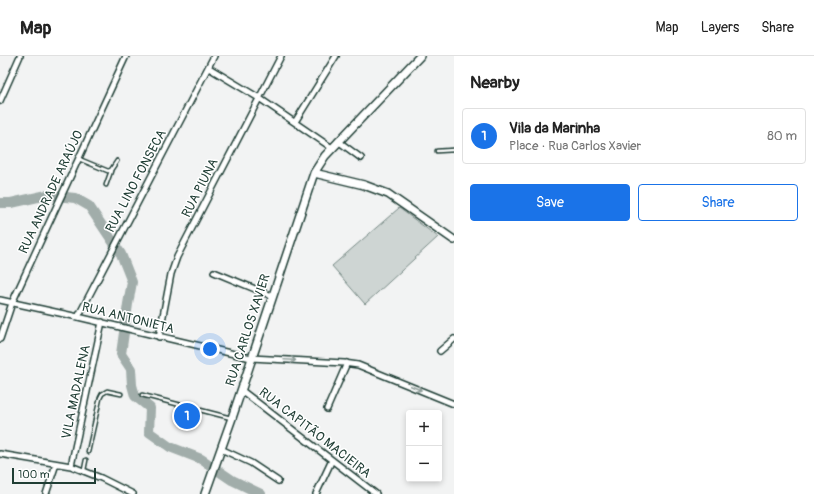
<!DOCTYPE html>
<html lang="en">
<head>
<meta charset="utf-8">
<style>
	:root { --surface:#fff; --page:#f6f6f6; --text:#222; --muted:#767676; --line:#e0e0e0; --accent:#1a73e8 }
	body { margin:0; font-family:Pangolin,sans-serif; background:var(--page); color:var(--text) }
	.controls { position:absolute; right:12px; bottom:12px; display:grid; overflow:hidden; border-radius:4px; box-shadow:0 2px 6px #0003 }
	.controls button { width:36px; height:36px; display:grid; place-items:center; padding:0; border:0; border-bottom:1px solid var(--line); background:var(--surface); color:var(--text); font:20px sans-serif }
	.scale { position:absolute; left:12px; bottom:10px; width:84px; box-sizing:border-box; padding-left:4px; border:2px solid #1f3d34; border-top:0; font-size:11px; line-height:14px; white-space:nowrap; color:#1f3d34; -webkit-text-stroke:3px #fff; paint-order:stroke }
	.you { position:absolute; left:210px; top:293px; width:14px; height:14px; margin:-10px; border:3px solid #fff; border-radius:50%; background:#1a73e8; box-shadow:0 0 0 6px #1a73e833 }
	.badge { display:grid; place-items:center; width:26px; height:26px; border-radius:50%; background:var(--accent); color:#fff; font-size:13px; font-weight:700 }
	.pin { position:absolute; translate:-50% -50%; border:2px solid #fff; box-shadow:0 1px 4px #0006 }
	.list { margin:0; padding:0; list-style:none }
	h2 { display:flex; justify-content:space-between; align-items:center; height:52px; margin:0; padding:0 16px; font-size:17px }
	h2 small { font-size:13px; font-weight:400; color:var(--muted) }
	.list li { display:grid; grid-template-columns:26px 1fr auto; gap:12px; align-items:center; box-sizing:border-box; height:56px; margin:0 8px 8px; padding:0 8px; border:1px solid var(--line); border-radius:4px }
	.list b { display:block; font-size:15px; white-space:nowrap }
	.list p { margin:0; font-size:13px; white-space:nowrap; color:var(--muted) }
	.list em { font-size:13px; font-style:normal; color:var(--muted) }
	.actions { display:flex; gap:8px; padding:12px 16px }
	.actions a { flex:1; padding:9px 0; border:1px solid var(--accent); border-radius:4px; text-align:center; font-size:14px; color:var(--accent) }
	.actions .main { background:var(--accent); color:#fff }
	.map { position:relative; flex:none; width:454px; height:438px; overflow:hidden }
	header { display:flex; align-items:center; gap:24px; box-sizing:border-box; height:56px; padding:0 20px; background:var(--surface); border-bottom:1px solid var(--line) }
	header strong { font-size:19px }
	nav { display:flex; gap:22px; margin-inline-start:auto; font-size:14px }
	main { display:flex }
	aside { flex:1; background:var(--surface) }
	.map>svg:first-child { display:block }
	.green { fill:#ced5d3; stroke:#768984 }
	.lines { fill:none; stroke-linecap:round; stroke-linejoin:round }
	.river { stroke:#a1adaa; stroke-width:10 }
	.lane-casing { stroke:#1f3d34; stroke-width:5.5 }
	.street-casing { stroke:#1f3d34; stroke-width:8 }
	.secondary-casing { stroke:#1f3d34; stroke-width:10 }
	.lane { stroke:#fff; stroke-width:2.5 }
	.street { stroke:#fff; stroke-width:5 }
	.secondary { stroke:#fff; stroke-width:7 }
	.oneway { stroke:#8f9e9a }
	.labels { text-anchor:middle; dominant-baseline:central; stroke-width:3; stroke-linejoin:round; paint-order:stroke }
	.street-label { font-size:13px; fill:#1f3d34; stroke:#fff }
</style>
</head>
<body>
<header>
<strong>Map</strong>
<nav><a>Map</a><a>Layers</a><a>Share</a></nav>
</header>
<main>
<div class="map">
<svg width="454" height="438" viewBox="0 0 454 438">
	<rect width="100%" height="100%" fill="#f2f3f3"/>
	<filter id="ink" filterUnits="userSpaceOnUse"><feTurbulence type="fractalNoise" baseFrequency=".025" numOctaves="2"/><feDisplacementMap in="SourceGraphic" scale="8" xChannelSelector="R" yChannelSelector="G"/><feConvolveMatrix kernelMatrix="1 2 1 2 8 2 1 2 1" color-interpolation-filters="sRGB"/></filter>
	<g filter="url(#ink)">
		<!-- green -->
		<path class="green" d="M 399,152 L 438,181 L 365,248 L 332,210 Z"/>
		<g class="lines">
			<!-- river -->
			<path class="river" d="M 0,147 L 11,147 L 47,139 L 75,142 L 89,150 L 121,198 L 132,226 L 128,248 L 121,298 L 131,313 L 132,329 L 135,340 L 150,352 L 149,376 L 170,391 L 201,403 L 232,424 L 261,438"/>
			<defs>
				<path id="lane" d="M 437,95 L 454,94
					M 79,103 L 108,115 L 111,114 L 117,105
					M 106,129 L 111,115
					M 142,339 L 231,362
					M 88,396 L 100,342 L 102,338 L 107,335 L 121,338
					M 84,414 L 86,404"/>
				<path id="street" d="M 209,12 L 259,42 L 332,92
					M 0,45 L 20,0
					M 295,66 L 336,0
					M 338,85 L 361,102
					M 214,216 L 272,240
					M 0,244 L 78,261 L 251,302 L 344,307 L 358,309 L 454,348
					M 78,261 L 214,0
					M 159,281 L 171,218 L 177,201 L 281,0
					M 0,283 L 12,247 L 126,0
					M 440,295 L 454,283
					M 241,334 L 376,438
					M 327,353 L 347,307
					M 221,393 L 251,407 L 278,425
					M 0,398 L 71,410 L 101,422 L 133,438
					M 71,410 L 102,266
					M 46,438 L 56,408
					M 316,438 L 332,404"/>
				<path id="secondary" d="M 314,117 L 364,129 L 388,138 L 454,184
					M 205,438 L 232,362 L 314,117 L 325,100 L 420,0"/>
			</defs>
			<!-- lane casing -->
			<use href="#lane" class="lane-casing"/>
			<!-- street casing -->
			<use href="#street" class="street-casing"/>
			<!-- secondary casing -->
			<use href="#secondary" class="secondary-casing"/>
			<!-- lane -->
			<use href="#lane" class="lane"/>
			<!-- street -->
			<use href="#street" class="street"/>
			<!-- secondary -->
			<use href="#secondary" class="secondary"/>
		</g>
		<!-- one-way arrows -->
		<defs><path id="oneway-shaft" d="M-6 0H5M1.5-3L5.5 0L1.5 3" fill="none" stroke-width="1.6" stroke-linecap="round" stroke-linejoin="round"/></defs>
		<g class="oneway">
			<use href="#oneway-shaft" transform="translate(290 304) rotate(3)"/>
			<use href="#oneway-shaft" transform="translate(416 332) rotate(23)"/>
		</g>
	</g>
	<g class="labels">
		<!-- street labels -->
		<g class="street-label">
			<text transform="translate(136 125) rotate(-62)">RUA LINO FONSECA</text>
			<text transform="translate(200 132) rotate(-63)">RUA PIUNA</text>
			<text transform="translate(51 136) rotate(-65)">RUA ANDRADE ARAÚJO</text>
			<text transform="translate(128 262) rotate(14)">RUA ANTONIETA</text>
			<text transform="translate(248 274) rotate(-72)">RUA CARLOS XAVIER</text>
			<text transform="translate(76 336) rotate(-78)">VILA MADALENA</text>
			<text transform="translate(315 377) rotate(38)">RUA CAPITÃO MACIEIRA</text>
		</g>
	</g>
</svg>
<div class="controls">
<button>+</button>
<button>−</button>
</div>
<div class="scale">100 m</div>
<div class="you"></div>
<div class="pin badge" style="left:187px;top:360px">1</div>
</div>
<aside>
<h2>Nearby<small></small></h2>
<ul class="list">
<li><span class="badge">1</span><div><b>Vila da Marinha</b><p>Place · Rua Carlos Xavier</p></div><em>80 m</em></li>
</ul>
<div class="actions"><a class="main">Save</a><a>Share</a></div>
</aside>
</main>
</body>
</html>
